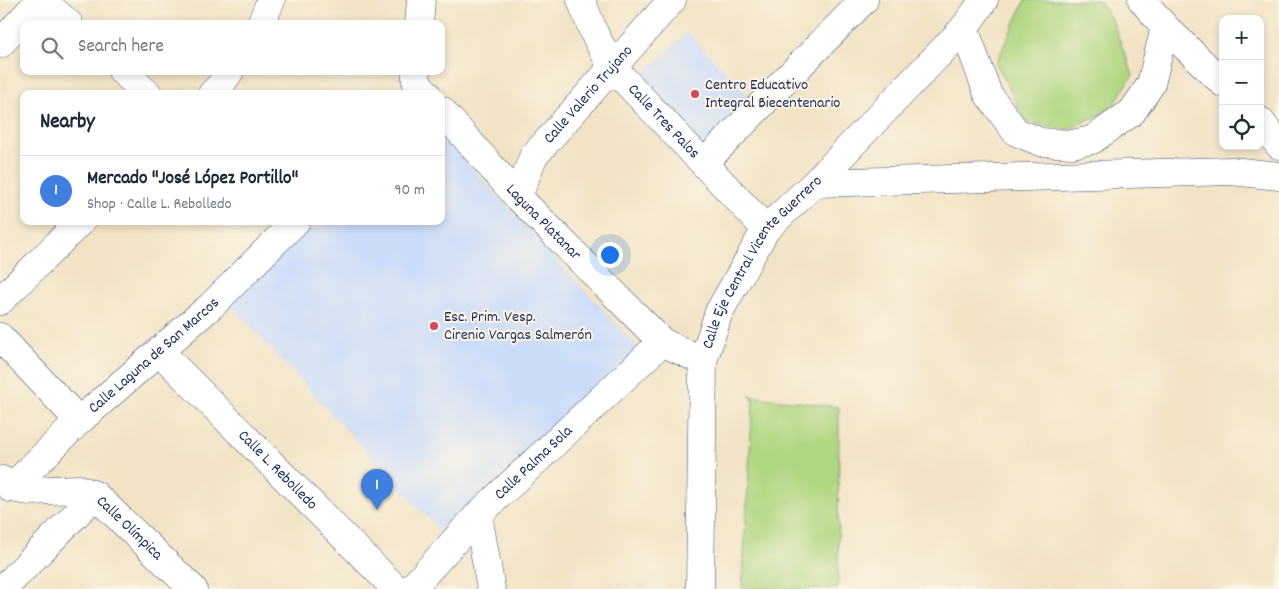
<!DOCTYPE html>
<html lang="en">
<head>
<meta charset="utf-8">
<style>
	:root { --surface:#fff; --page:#f2f2f3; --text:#1f2937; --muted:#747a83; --line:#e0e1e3; --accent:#111827 }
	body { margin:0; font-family:Dekko,sans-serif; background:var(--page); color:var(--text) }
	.controls { position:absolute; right:15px; top:15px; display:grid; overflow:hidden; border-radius:10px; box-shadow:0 2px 8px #0003 }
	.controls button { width:45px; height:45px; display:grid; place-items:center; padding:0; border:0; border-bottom:1px solid var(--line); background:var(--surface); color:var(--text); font:25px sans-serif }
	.you { position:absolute; left:609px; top:254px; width:18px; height:18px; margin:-12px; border:4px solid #fff; border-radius:50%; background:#1a73e8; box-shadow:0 0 0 8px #1a73e833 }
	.badge { display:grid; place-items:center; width:32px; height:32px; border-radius:50%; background:var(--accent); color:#fff; font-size:16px; font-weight:700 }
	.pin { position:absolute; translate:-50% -41px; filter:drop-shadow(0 1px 2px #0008) }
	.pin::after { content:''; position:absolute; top:26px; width:18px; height:15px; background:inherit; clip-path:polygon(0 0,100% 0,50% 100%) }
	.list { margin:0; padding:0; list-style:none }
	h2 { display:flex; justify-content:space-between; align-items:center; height:65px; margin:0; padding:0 20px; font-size:21px }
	h2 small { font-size:16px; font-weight:400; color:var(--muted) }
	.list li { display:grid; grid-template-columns:32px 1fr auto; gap:15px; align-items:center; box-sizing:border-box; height:70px; padding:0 20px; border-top:1px solid var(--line) }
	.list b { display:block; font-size:19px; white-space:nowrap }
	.list p { margin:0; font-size:16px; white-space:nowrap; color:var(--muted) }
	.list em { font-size:16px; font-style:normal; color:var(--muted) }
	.icon { flex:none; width:28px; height:28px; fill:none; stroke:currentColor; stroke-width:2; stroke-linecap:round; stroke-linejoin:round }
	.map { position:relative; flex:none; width:1279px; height:589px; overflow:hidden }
	.search { position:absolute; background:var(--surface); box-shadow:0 2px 8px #0003; left:20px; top:20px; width:425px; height:55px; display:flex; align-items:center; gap:12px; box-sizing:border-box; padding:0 18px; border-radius:10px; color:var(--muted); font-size:19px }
	.panel { position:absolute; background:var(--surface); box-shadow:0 2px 8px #0003; left:20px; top:90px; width:425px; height:135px; border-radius:10px }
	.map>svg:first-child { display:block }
	.built { fill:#cadcf9 }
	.green { fill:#afd680; stroke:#65826f }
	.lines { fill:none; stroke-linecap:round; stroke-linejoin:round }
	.minor-casing { stroke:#3b4a6d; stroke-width:29 }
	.major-casing { stroke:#3b4a6d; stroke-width:29 }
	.minor { stroke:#fff; stroke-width:28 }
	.major { stroke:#fff; stroke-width:28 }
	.poi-dot { fill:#d1495b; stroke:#fcf5e5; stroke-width:2 }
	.labels { text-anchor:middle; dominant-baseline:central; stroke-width:4; stroke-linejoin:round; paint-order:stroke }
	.poi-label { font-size:16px; fill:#1b2f5e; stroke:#fcf5e5; text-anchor:start }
	.street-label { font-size:16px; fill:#1b2f5e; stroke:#fcf5e5 }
</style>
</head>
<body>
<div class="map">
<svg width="1279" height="589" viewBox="0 0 1279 589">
	<rect width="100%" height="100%" fill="#fcf5e5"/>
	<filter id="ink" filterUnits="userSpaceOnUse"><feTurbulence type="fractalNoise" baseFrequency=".02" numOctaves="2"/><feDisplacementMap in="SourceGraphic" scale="10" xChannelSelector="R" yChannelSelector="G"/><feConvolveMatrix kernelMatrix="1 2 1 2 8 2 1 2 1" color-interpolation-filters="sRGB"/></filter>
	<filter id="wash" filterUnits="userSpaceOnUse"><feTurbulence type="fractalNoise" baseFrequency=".0096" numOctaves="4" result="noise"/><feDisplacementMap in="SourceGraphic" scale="20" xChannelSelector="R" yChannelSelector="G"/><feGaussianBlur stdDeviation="1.12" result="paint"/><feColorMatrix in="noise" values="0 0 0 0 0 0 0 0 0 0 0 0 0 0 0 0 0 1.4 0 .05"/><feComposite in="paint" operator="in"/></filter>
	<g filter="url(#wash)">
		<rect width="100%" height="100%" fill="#f2e3c5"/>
		<!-- built -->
		<path class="built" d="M 687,32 L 757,105 L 704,156 L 633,83 Z
			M 441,135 L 638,348 L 441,532 L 229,303 L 317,221 L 441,221 Z"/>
		<!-- green -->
		<path class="green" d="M 1025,0 L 1099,0 L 1112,20 L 1133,75 L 1111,109 L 1067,130 L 1026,122 L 996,63 Z
			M 749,396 L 839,407 L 838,589 L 742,589 L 753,398 Z"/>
	</g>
	<g filter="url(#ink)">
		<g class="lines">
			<defs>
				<g id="minor">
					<path d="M 42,0 L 69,24"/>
					<path id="s1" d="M 581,0 L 594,33 L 612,67 L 766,229"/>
					<path d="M 261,24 L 271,0"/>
					<path d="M 419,24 L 421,0"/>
					<path d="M 122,71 L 148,94"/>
					<path d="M 416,71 L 416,81 L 427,94"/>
					<path d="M 212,94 L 220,86 L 230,71"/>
					<path id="s2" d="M 441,110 L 518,197 L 662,342 L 703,361"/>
					<path d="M 704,163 L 864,0"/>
					<path d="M 815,183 L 1231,171 L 1279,176"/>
					<path id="s3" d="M 518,197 L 533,157 L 672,0"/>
					<path d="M 0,301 L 81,221"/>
					<path d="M 0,337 L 79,421"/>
					<path id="s4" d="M 159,351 L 396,589"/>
					<path id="s5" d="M 2,480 L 11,488 L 29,491 L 79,489 L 95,495 L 193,589"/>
					<path id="s6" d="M 11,488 L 79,421 L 212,305 L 296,221"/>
					<path d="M 478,515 L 491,589"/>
					<path d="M 3,589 L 95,495"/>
					<path id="s7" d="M 411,589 L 478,515 L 662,342"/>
				</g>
				<g id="major">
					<path d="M 1142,0 L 1165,27 L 1223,83"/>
					<path d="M 964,28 L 988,94 L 1016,132 L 1041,142 L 1072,144 L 1092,140 L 1132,112 L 1151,84 L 1165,27"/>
					<path d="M 0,44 L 40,0"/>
					<path d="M 1260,121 L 1279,145"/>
					<path id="s8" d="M 700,589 L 703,361 L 719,312 L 766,229 L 815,183 L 964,28 L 984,0"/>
				</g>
			</defs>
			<!-- minor casing -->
			<use href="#minor" class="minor-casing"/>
			<!-- major casing -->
			<use href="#major" class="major-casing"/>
			<!-- minor -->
			<use href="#minor" class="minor"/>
			<!-- major -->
			<use href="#major" class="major"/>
		</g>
	</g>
	<!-- markers -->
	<g class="poi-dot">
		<circle cx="695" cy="94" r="5"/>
		<circle cx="434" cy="326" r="5"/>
	</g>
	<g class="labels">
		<!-- poi labels -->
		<g class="poi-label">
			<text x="705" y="85">Centro Educativo<tspan x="705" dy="18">Integral Biecentenario</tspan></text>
			<text x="444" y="317">Esc. Prim. Vesp.<tspan x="444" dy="18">Cirenio Vargas Salmerón</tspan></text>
		</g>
		<!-- street labels -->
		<g class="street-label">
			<text stroke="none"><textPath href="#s3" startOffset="126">Calle Valerio Trujano</textPath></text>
			<text stroke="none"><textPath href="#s1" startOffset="149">Calle Tres Palos</textPath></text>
			<text stroke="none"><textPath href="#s2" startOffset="152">Laguna Platanar</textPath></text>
			<text stroke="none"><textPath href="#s8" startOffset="345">Calle Eje Central Vicente Guerrero</textPath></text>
			<text stroke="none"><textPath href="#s6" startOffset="195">Calle Laguna de San Marcos</textPath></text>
			<text stroke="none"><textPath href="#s7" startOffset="176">Calle Palma Sola</textPath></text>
			<text stroke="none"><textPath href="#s4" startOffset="168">Calle L. Rebolledo</textPath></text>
			<text stroke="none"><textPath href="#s5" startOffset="145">Calle Olímpica</textPath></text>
		</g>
	</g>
</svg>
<div class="controls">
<button>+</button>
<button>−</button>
<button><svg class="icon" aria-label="locate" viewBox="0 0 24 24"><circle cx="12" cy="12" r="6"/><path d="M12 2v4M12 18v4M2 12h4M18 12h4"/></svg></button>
</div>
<div class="you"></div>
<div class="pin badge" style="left:377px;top:510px;background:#3f7fe0">1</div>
<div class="search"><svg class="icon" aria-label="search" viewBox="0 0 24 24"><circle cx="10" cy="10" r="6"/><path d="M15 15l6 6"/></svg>Search here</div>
<section class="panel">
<h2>Nearby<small></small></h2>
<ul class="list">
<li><span class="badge" style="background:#3f7fe0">1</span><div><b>Mercado &quot;José López Portillo&quot;</b><p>Shop · Calle L. Rebolledo</p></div><em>90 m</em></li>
</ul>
</section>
</div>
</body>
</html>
